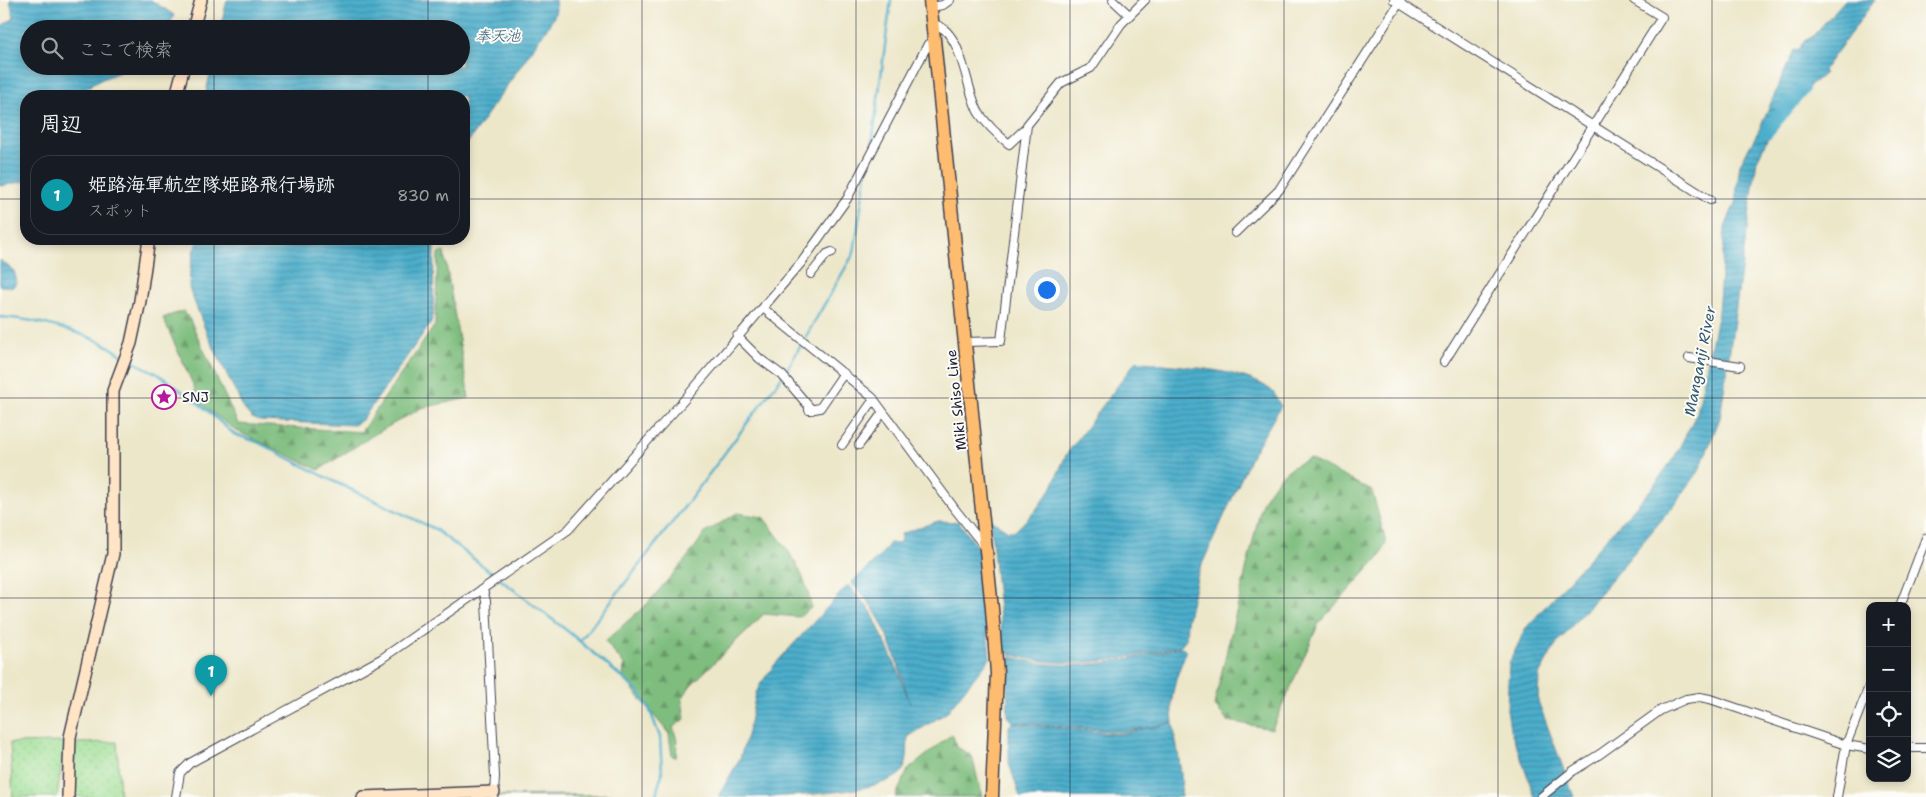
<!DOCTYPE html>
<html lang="ja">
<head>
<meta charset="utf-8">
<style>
	:root { --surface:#171b24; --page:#242831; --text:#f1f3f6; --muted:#9ea1a6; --line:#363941; --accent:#ea580c }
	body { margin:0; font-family:"Shantell Sans","Klee One",sans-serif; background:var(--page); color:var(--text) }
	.controls { position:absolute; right:15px; bottom:15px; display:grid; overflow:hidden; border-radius:10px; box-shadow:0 2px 8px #0003 }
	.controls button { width:45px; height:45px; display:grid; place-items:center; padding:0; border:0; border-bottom:1px solid var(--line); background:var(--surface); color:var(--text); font:25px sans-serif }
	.you { position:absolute; left:1046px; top:289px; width:18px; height:18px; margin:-12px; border:4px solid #fff; border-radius:50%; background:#1a73e8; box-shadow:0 0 0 8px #1a73e833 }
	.badge { display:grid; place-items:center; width:32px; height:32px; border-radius:50%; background:var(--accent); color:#fff; font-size:16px; font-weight:700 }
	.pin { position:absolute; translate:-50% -41px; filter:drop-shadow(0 1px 2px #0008) }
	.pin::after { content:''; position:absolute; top:26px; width:18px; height:15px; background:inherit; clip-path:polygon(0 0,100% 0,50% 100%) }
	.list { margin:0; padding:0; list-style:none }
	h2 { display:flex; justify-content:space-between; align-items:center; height:65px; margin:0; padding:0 20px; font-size:21px }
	h2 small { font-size:16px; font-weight:400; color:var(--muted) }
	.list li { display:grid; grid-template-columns:32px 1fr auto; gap:15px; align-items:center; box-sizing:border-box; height:80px; margin:0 10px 10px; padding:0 10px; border:1px solid var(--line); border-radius:20px }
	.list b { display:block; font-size:19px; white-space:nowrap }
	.list p { margin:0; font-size:16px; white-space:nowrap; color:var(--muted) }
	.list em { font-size:16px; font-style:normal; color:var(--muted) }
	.icon { flex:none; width:28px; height:28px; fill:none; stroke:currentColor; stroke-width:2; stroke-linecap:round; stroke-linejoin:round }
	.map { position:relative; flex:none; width:1926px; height:797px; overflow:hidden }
	.search { position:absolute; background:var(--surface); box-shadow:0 2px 8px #0003; left:20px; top:20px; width:450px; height:55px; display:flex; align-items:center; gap:12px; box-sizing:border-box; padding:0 18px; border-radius:28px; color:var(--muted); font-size:19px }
	.panel { position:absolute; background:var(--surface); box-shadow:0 2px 8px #0003; left:20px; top:90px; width:450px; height:155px; border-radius:20px }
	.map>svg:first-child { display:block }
	.grass { fill:url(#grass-dots); stroke:#608068 }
	.forest { fill:url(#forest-firs); stroke:#50705c }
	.water { fill:url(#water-rules); stroke:#376883 }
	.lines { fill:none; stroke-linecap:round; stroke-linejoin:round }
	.stream { stroke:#4caecb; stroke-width:2.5 }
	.river { stroke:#4caecb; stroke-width:14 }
	.street-casing { stroke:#404050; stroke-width:10 }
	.secondary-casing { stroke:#404050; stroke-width:14 }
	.primary-casing { stroke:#404050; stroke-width:15 }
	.street { stroke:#fff; stroke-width:8 }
	.secondary { stroke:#ffe4c6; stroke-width:11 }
	.primary { stroke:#febc70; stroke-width:12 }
	.grid { fill:none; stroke:#22223b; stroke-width:1; stroke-opacity:0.55 }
	.labels { text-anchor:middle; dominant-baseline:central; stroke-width:4; stroke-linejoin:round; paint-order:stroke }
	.poi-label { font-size:14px; fill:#22223b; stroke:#fdfcf7; text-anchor:start }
	.street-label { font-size:14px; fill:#22223b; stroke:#fdfcf7 }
	.water-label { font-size:15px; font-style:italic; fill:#335a75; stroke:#fdfcf7 }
</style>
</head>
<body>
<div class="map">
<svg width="1926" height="797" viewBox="0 0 1926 797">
	<defs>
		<pattern id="grass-dots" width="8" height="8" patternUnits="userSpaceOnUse" patternTransform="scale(1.25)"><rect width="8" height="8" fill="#9ede94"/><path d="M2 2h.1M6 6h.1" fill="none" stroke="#88be80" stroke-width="1.8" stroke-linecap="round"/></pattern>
		<pattern id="forest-firs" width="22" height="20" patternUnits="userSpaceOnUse" patternTransform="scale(1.25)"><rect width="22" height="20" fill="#7ebd7e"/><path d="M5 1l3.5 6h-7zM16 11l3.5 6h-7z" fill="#679968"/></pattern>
		<pattern id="water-rules" width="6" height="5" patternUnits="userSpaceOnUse" patternTransform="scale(1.25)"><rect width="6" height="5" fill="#4caecb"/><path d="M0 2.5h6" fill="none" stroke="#3f8da6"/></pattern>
	</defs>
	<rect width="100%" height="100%" fill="#fdfcf7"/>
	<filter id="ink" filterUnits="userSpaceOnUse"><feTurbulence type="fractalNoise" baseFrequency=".02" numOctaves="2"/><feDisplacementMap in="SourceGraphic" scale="10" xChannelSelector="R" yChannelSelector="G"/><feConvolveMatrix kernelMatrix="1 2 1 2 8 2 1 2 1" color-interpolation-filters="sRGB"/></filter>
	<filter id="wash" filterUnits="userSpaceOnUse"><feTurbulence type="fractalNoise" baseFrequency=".0096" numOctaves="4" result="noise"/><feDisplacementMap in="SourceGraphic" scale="20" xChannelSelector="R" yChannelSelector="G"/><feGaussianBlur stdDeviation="1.12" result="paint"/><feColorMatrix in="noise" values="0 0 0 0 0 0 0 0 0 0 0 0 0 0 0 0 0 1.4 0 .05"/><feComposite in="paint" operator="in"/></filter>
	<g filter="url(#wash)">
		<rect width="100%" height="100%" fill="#ede7ca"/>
		<!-- grass -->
		<path class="grass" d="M 65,742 L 57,797 L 13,797 L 10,743 Z
			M 117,742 L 120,797 L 74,797 L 70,792 L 74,743 Z"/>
		<!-- forest -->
		<path class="forest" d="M 444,252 L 469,398 L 421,408 L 370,437 L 319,470 L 235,430 L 193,398 L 195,389 L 163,318 L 183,311 L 189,318 L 238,424 L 361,432 L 435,325 L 438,254 Z
			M 1310,459 L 1372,491 L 1386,542 L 1381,555 L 1319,623 L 1272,729 L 1228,721 L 1214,705 L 1262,503 C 1273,482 1287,466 1310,459 Z
			M 737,513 L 763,517 C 784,544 807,572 811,608 L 799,617 L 764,614 L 690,686 L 682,699 L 685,719 L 673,727 L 677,741 L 676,757 L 672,756 L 669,734 L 623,677 L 624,665 L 605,641 L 647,604 L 686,559 L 706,532 Z
			M 952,734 L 957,747 L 972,756 L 982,797 L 895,797 L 908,770 Z
			M 624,794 L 624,797 L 496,796 Z"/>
		<!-- water -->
		<path class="water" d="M 10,0 L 151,0 L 174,15 L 168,29 L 29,29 L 29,66 L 134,66 L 93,83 L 79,96 L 26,96 L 26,181 L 0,186 L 0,27 L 14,18 Z
			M 227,0 L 555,0 L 556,10 L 553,19 L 464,148 L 464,96 L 205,96 L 212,66 L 461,66 L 461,29 L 220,29 Z
			M 1845,0 L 1875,0 L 1823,71 L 1825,73 L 1782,110 L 1757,160 L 1720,418 L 1699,471 L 1675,504 L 1555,646 L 1539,675 L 1538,701 L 1574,797 L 1535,797 L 1510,728 L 1507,709 L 1509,663 L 1526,628 L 1652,488 L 1675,456 L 1697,413 L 1718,312 L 1725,227 L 1735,203 L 1740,164 L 1759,130 L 1794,50 L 1797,51 L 1806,39 L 1811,38 Z
			M 200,239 L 434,239 L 433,316 L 430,324 L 362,420 L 354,425 L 260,421 L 252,418 L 244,409 L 207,334 L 189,288 L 190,270 L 194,249 Z
			M 0,260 L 14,271 L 17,282 L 13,287 L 0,286 Z
			M 1136,361 C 1172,366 1248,368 1273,392 C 1276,396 1278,402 1281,406 L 1251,457 L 1198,573 L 1187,622 L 1186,639 L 1180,646 C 1119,659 1072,672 1010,654 L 1003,649 L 990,519 L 1008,531 L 1015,531 L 1035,511 L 1051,489 L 1066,455 Z
			M 938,521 L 959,522 L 978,548 L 990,658 L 946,713 L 908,737 C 907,749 909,764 901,773 C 876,797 757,797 718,797 L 740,758 L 748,732 L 756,693 L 761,683 L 776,663 L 848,585 L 871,611 L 899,673 L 910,704 C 901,673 891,637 874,610 C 868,600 859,591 851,583 L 880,556 L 890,543 L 897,544 L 901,540 L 901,534 Z
			M 1182,647 L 1186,652 C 1179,670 1170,692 1172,712 C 1174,741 1184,768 1181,797 L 1020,797 L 1009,763 L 1009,726 L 1012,723 L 1120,734 L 1172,723 L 1121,732 L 1013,722 L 1008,716 L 1007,672 L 1011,666 L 1008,659 L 1012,657 C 1076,675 1120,660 1182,647 Z"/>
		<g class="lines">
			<!-- stream -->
			<path class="stream" d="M 872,144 L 891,0
				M 0,317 C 35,319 96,334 123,356
				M 128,359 L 158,374 L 202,406 L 234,434 L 257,442 L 333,481 L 435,529 L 570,633 L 639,692 L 649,708 L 660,737 L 662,774 L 655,797
				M 580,641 L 689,501 L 786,371 L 854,253 L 867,167"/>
			<!-- river -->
			<path class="river" d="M 1766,132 L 1802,89"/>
		</g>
	</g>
	<g filter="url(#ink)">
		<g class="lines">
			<defs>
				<path id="street" d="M 1113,0 L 1129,15
					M 1394,0 L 1710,200
					M 931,7 L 943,5 L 950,0
					M 932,24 C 963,28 965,89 979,113 C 987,125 998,135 1009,144 L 1025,129
					M 1235,233 L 1279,190 L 1401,0
					M 811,274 L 827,254 L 832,252
					M 763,308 L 872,397 L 954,508 L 985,547
					M 737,336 L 760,359 L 782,375 L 812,410
					M 965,342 L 1001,341 L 1027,125 L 1061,83 L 1091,68 L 1121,24 L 1145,0
					M 1689,358 L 1740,366
					M 1444,362 L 1662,17 L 1634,0
					M 809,410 L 820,408 L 844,373
					M 842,445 L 874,399
					M 859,445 L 883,412
					M 483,590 L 486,601 L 495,776 L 494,795
					M 1900,606 L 1926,538
					M 1907,748 L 1926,748
					M 176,797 L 180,773 L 190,763 L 381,659 L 568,530 L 684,400 L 801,263 L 847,199 L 928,44 L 934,42
					M 1541,797 L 1573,771 L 1600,754 L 1661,710 L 1686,699 L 1700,697 L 1710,699 L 1846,745 L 1870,749
					M 1837,797 L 1846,745 L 1870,684"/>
				<path id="secondary" d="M 193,29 L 201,0
					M 176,96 L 184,66
					M 68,797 L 70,737 L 113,554 L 113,391 L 131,343 L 140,301 L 149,239
					M 363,797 L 494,792"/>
				<path id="primary" d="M 930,0 L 992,609 L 997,673 L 992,797"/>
			</defs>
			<!-- street casing -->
			<use href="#street" class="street-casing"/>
			<!-- secondary casing -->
			<use href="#secondary" class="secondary-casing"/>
			<!-- primary casing -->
			<use href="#primary" class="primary-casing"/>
			<!-- street -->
			<use href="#street" class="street"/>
			<!-- secondary -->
			<use href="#secondary" class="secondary"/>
			<!-- primary -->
			<use href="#primary" class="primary"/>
		</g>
	</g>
	<!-- grid -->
	<path class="grid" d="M 214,0 L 214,29M 428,0 L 428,29M 642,0 L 642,797M 856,0 L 856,797M 1070,0 L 1070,797M 1284,0 L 1284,797M 1498,0 L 1498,797M 1712,0 L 1712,797M 214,66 L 214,96M 428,66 L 428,96M 0,199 L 26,199M 464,199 L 1926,199M 214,239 L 214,797M 428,239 L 428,797M 0,398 L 1926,398M 0,598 L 1926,598"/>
	<!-- icons -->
	<defs>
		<symbol id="sight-ring" viewBox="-11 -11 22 22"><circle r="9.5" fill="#fdfcf7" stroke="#b5179e" stroke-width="1.5"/><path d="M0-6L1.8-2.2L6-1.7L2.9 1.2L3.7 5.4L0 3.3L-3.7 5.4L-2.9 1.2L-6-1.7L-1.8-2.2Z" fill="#b5179e"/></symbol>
	</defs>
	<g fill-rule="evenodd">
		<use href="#sight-ring" x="150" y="383" width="28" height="28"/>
	</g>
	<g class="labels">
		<!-- poi labels -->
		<g class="poi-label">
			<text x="182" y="397">SNJ</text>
		</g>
		<!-- street labels -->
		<g class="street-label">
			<text transform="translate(956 400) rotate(-96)">Miki Shiso Line</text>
		</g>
		<!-- water labels -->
		<g class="water-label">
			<text x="498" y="36">奉天池</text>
			<text transform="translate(1700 361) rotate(-79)">Manganji River</text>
		</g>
	</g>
</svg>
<div class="controls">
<button>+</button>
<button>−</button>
<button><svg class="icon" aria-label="locate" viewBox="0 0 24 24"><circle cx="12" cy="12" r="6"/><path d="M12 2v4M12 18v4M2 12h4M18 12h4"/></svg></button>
<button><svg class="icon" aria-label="layers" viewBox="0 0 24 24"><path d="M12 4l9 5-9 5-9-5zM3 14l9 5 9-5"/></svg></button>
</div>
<div class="you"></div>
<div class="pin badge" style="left:211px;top:696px;background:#0f9aa8">1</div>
<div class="search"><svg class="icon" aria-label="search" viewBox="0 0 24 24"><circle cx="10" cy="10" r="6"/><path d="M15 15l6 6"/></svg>ここで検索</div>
<section class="panel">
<h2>周辺<small></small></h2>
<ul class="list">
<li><span class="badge" style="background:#0f9aa8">1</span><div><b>姫路海軍航空隊姫路飛行場跡</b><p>スポット</p></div><em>830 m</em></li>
</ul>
</section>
</div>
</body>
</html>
